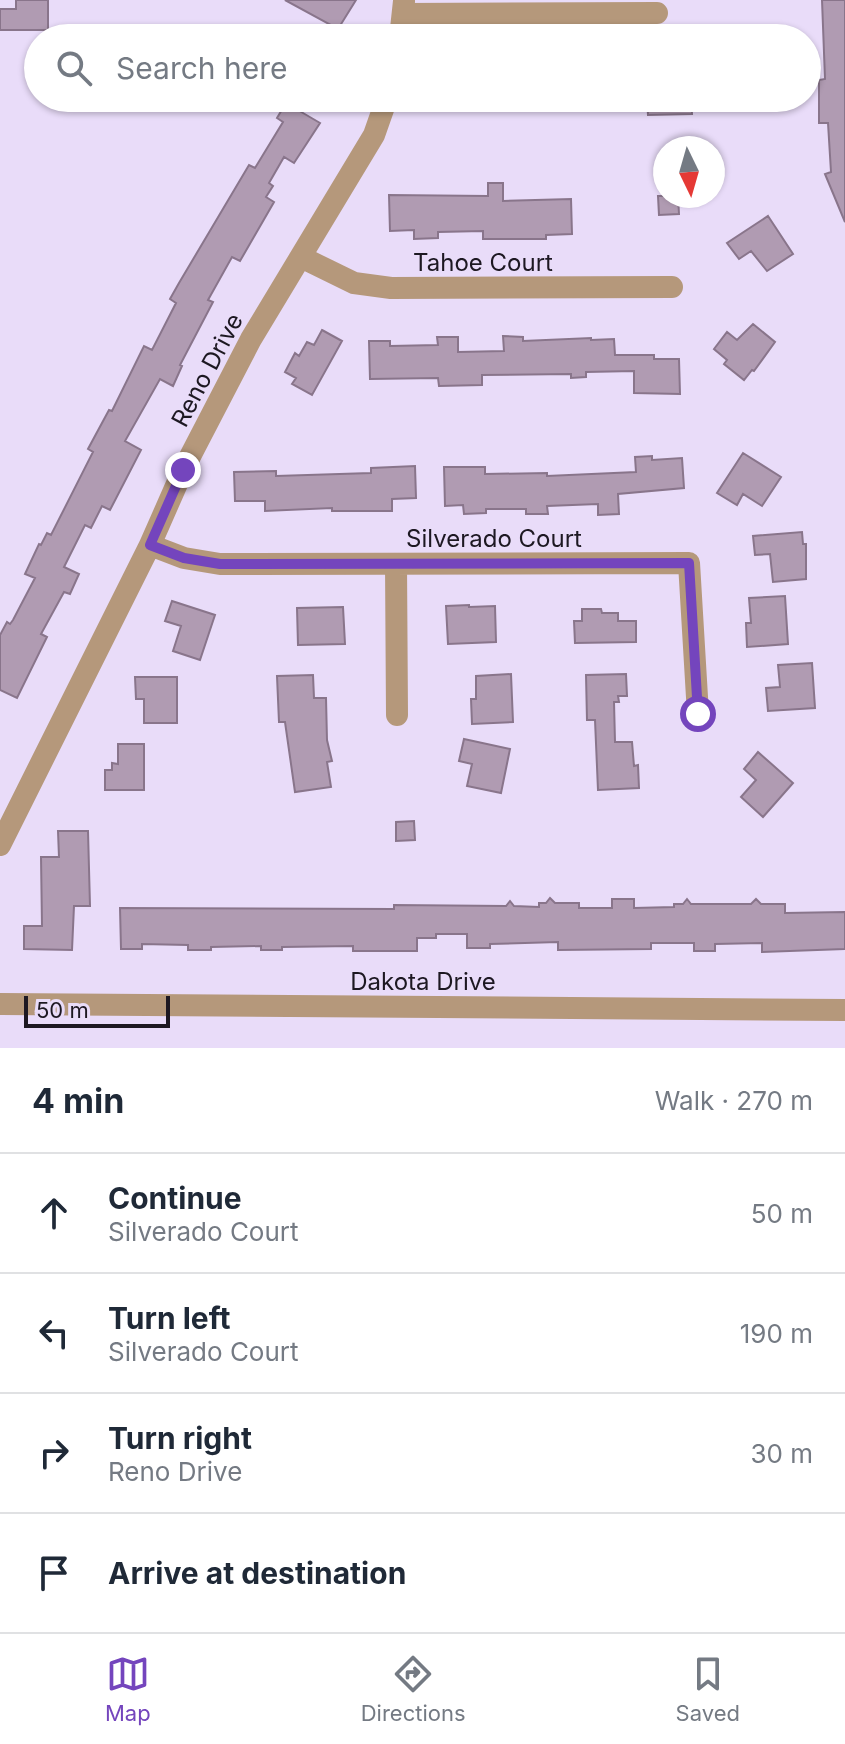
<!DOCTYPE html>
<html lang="en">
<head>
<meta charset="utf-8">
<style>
	:root { --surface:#fff; --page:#f6f6f7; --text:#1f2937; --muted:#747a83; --line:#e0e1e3; --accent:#7445bd }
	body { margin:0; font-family:Inter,sans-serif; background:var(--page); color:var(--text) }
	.compass { position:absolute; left:653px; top:136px; width:72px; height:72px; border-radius:50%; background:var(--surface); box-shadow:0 2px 6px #0004; rotate:175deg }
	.scale { position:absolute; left:24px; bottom:20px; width:146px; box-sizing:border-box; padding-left:8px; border:4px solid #1d1822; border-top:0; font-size:22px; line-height:28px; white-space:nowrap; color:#1d1822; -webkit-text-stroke:6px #e9dcf9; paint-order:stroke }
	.stop { position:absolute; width:24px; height:24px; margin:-18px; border:6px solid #7445bd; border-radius:50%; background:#fff }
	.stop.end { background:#7445bd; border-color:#fff; box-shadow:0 2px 8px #0008 }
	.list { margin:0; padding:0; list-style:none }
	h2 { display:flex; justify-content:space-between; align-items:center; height:104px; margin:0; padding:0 32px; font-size:34px }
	h2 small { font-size:26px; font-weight:400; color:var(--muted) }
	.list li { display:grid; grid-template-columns:52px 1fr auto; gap:24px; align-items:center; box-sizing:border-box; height:120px; padding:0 32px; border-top:2px solid var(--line) }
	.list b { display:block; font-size:30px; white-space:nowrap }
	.list p { margin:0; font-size:26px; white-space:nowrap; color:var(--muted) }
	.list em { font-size:26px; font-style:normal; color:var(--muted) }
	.icon { flex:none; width:44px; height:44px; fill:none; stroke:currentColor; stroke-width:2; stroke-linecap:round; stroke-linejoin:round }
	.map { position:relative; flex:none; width:845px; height:1048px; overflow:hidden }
	.search { position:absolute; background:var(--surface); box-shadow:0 2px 6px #0004; left:24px; right:24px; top:24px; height:88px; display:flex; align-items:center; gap:20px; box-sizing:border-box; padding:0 28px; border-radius:44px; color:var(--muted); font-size:30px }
	.sheet { height:584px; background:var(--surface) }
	nav { display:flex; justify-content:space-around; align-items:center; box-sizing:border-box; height:112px; border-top:2px solid var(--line); background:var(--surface); font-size:22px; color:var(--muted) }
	nav a { display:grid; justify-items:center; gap:4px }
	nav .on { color:var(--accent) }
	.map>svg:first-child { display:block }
	.building { fill:#b09bb2; stroke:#89758b; stroke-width:2 }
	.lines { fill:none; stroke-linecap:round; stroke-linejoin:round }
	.minor { stroke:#b5987b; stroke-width:22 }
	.route { stroke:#7445bd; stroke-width:10 }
	.labels { text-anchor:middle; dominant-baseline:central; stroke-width:6; stroke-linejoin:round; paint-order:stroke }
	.street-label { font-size:24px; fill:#1d1822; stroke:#e9dcf9 }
</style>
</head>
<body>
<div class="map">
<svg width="845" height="1048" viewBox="0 0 845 1048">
	<rect width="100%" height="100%" fill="#e9dcf9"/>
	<!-- building -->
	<path class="building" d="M 16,0 L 48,0 L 48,30 L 0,30 L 0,9 L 16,9 Z
		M 285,0 L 356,0 L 338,29 Z
		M 822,0 L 845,0 L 845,222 L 825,174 L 831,172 L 828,123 L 819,123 L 819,80 L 825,79 Z
		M 647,98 L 691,98 L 692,114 L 648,115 Z
		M 286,103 L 320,123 L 294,163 L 284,157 L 269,183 L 273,186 L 266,197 L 274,202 L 240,261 L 232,257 L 208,300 L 213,302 L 180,365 L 182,366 L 173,386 L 160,379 L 125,441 L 141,450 L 110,510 L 102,506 L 91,528 L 85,525 L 64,567 L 79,574 L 70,594 L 64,592 L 41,634 L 47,637 L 17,698 L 0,690 L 0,635 L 7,622 L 10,624 L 13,620 L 35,578 L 25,574 L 39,544 L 41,545 L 47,533 L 51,535 L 93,452 L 88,449 L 109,410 L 112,411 L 144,346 L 152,350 L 176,303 L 170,299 L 179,283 L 249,165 L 255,168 L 283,122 L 277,118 Z
		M 488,183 L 503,183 L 503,201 L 571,199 L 572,234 L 546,235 L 546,239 L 483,239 L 483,231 L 438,232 L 438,238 L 414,239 L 414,230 L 390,231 L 389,195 L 488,196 Z
		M 658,196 L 678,196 L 679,214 L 659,215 Z
		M 768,216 L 793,254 L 767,271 L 751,251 L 739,259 L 727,243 Z
		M 753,324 L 775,342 L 754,371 L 752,370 L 744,380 L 724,364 L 727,360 L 714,349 L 727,332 L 737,340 Z
		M 322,330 L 342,341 L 312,395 L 292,384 L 296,378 L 285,372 L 295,353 L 299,356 L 307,342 L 314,345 Z
		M 503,336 L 523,337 L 523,341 L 591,338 L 591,340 L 614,339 L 615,355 L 654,355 L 654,359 L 679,359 L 680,394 L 634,393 L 634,371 L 586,372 L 586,377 L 571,378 L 571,374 L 482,375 L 482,385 L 439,386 L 438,378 L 370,379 L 369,341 L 390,341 L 390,346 L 438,345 L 437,337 L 458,337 L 458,352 L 504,351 Z
		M 743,453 L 781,477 L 762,506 L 743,494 L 737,505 L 717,493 Z
		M 652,456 L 652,460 L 682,458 L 684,488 L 618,494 L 619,514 L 598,515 L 598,504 L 547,506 L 548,514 L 526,514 L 526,509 L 486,509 L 486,513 L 464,514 L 463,505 L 445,506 L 444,467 L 485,467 L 485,474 L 547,473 L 547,476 L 636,472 L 635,457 Z
		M 415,466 L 416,498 L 392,499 L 392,511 L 332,511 L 332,508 L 265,511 L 265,501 L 235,501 L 234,472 L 276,471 L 276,476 L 371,473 L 371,468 Z
		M 802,532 L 803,544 L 806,544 L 806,579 L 773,582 L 770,554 L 755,555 L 753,536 Z
		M 785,596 L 788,644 L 747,647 L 746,623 L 751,623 L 749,598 Z
		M 172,601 L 215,615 L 200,660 L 173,651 L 181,626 L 165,621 Z
		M 469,605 L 469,607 L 495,606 L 496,642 L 448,644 L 446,606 Z
		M 343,607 L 345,644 L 298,645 L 297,608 Z
		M 582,609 L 601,609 L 602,613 L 618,613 L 618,621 L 636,621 L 636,642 L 575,643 L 574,621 L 582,621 Z
		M 812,663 L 815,708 L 768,711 L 766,688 L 780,687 L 778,665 Z
		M 511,674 L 513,722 L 472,724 L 471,699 L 476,699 L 476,676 Z
		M 626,674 L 627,696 L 618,696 L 619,702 L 614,702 L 615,742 L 632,742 L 634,766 L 638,765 L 639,788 L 598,790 L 595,720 L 587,720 L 586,675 Z
		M 313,675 L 314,698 L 326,698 L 327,740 L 332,761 L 327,762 L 331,787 L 295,792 L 285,722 L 279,722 L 277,676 Z
		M 135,677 L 177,677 L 177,723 L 144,723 L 144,699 L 136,699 Z
		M 464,739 L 510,749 L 501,793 L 467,786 L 472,764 L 459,761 Z
		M 118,744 L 144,744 L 144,790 L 105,790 L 105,770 L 112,770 L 112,763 L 118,764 Z
		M 758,752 L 793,783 L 763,817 L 741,797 L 756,780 L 744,769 Z
		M 414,821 L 415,840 L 396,841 L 396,822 Z
		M 58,831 L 88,831 L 90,906 L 74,906 L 72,950 L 24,949 L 24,926 L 42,926 L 41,857 L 59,857 Z
		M 550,898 L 555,903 L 579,903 L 579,908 L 612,908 L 612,899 L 634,899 L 634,908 L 674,907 L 674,904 L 683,904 L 687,899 L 691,904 L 751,904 L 756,899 L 761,904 L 785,904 L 785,913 L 845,912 L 845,949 L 762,952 L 762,943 L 715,944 L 715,951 L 694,951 L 694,943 L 651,943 L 651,949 L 558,950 L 558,942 L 490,944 L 490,948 L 467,948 L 467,934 L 436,934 L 436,938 L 417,938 L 417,951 L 353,951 L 353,946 L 282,947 L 282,950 L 261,950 L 261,946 L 211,947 L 211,950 L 188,950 L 188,945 L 142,944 L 142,949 L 121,949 L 120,908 L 394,909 L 394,905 L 506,906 L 510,901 L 514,906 L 539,907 L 539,903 L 546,903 Z"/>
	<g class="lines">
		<!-- minor -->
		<path class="minor" d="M 404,14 L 657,13
			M 400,38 L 404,1
			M 301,257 L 354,283 L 391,288 L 672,287
			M 150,545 L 184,558 L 220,564 L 689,563 L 698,714
			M 396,564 L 397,715
			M 0,845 L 150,545 L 183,470 L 251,339 L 374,135 L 387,98
			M 0,1004 L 845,1010"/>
	</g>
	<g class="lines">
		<!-- route -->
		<path class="route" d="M 183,470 L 150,545 L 184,558 L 220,564 L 689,563 L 698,714"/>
	</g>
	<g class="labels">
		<!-- street labels -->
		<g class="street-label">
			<text x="483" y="262">Tahoe Court</text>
			<text transform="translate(207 370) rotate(-62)">Reno Drive</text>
			<text x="494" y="538">Silverado Court</text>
			<text x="423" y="981">Dakota Drive</text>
		</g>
	</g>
</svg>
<svg class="compass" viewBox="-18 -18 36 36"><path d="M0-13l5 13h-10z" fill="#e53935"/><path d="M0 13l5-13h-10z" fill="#747a83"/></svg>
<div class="scale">50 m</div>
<div class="stop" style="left:698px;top:714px"></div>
<div class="stop end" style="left:183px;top:470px"></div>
<div class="search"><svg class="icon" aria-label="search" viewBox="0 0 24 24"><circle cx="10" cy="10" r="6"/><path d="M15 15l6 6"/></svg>Search here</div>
</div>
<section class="sheet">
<h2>4 min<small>Walk · 270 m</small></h2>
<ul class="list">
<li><svg class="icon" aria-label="ahead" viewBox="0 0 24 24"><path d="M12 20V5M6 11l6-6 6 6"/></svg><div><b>Continue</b><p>Silverado Court</p></div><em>50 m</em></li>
<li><svg class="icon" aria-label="left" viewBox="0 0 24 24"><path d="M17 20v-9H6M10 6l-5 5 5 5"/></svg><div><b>Turn left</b><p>Silverado Court</p></div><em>190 m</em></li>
<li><svg class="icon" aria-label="right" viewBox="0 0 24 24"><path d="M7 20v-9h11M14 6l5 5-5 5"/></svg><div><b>Turn right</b><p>Reno Drive</p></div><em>30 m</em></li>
<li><svg class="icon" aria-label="arrive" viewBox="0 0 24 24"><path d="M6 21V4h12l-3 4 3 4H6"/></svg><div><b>Arrive at destination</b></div></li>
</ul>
</section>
<nav>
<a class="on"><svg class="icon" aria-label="map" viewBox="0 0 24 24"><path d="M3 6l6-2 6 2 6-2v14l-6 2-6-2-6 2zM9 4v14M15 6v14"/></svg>Map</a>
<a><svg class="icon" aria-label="directions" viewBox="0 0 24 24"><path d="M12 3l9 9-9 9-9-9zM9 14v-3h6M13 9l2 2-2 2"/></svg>Directions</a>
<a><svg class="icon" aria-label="saved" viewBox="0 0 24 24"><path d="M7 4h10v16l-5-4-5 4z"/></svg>Saved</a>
</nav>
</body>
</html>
